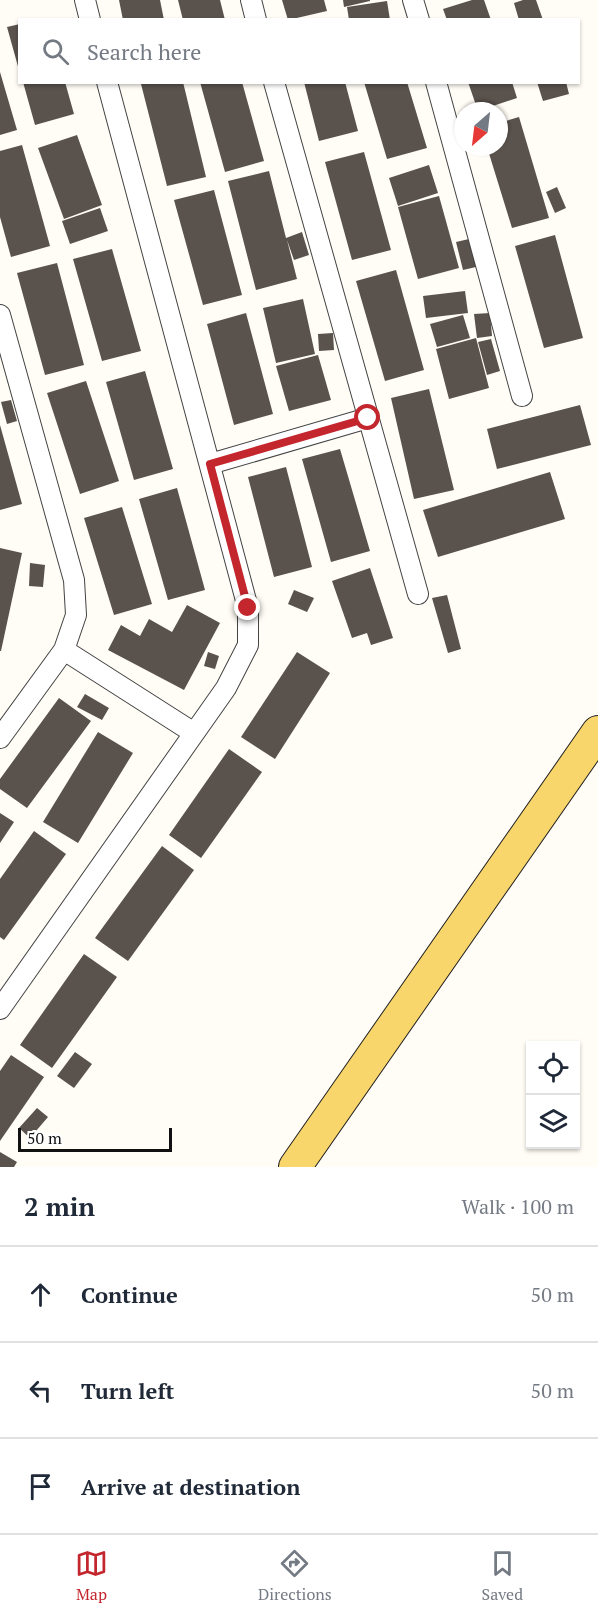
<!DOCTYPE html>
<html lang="en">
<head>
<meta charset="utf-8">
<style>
	:root { --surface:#fff; --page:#f6f6f7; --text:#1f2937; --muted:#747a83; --line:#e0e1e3; --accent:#c4262e }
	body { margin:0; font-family:"PT Serif",serif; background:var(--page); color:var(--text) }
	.controls { position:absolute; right:18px; bottom:18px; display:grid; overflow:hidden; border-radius:0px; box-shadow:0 2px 4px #0004 }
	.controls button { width:54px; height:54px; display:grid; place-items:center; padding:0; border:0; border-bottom:2px solid var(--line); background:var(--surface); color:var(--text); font:30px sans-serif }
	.compass { position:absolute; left:454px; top:102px; width:54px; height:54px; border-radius:50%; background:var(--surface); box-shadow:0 2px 4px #0004; rotate:208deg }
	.scale { position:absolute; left:18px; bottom:15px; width:154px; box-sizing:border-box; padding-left:6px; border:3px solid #111; border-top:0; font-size:16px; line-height:21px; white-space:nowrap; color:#111; -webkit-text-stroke:4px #fff; paint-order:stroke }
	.stop { position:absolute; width:18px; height:18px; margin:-14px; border:4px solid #c4262e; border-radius:50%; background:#fff }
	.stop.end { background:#c4262e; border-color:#fff; box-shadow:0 2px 6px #0008 }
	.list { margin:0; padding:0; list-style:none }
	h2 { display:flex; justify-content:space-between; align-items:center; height:78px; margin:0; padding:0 24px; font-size:26px }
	h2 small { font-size:20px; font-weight:400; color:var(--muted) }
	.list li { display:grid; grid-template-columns:39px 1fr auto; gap:18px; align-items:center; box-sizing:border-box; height:96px; padding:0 24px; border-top:2px solid var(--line) }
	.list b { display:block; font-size:22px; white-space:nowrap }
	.list em { font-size:20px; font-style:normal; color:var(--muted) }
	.icon { flex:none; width:33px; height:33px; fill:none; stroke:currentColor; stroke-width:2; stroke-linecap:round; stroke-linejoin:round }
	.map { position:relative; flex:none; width:598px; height:1167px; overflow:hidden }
	.search { position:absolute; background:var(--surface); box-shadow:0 2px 4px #0004; left:18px; right:18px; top:18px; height:66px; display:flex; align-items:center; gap:15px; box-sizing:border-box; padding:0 21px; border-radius:0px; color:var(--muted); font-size:22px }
	.sheet { height:366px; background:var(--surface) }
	nav { display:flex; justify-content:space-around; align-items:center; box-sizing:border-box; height:84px; border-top:2px solid var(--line); background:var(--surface); font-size:16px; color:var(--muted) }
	nav a { display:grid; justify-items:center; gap:3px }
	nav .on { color:var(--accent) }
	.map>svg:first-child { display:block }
	.building { fill:#5a524d }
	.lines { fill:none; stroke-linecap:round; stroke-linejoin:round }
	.street-casing { stroke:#444; stroke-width:22 }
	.primary-casing { stroke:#222; stroke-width:34 }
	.street { stroke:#fff; stroke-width:20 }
	.primary { stroke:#f9d66b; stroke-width:32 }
	.route { stroke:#c4262e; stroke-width:8 }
</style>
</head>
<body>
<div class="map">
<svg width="598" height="1167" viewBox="0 0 598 1167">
	<rect width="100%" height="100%" fill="#fffdf5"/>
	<!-- building -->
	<path class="building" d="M 119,0 L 160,0 L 164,20 L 123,20 Z
		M 178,0 L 220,0 L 225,20 L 183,20 Z
		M 282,0 L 324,0 L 327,11 L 288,20 Z
		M 343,0 L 370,0 L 370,1 L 344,7 Z
		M 472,0 L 484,0 L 491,20 L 447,20 L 443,9 Z
		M 523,0 L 536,0 L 543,20 L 519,20 L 514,3 Z
		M 387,1 L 390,20 L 349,20 L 347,7 Z
		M 20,24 L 20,70 L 19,70 L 7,27 Z
		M 0,72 L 17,130 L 0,135 Z
		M 23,82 L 65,82 L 74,114 L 35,125 Z
		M 149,82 L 183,82 L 206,177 L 167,186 L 141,84 Z
		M 200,82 L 242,82 L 264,161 L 225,172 Z
		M 304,82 L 345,82 L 358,131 L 319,141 Z
		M 364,82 L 407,82 L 427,148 L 387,159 Z
		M 468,82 L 512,82 L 517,98 L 478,111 Z
		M 537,82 L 566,82 L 569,94 L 543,101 Z
		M 519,117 L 549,218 L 512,228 L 487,147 L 499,147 L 499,123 Z
		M 77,135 L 102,205 L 64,219 L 38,148 Z
		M 22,145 L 50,246 L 11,257 L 0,217 L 0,151 Z
		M 364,152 L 391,250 L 352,260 L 325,162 Z
		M 429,165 L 438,193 L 398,206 L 389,178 Z
		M 269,171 L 286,238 L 302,232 L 309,255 L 294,260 L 287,240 L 297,279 L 256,290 L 228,181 Z
		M 557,187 L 566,208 L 555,213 L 546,192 Z
		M 214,190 L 242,295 L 203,305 L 174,200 Z
		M 439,196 L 459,268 L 418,279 L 398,207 Z
		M 100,208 L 108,231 L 70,244 L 62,221 Z
		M 555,235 L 583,338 L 544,348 L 515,246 Z
		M 469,239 L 476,267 L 463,270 L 456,242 Z
		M 112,249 L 141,351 L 102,361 L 73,259 Z
		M 57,263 L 84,365 L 45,375 L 17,273 Z
		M 396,270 L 424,370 L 385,381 L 356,281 Z
		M 465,291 L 468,313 L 426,318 L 423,296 Z
		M 303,299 L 315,354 L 276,363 L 263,308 Z
		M 246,313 L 273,414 L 234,425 L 207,324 Z
		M 490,313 L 492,336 L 477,338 L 474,314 Z
		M 463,315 L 470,338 L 437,347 L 430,324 Z
		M 333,333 L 334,350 L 319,351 L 318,334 Z
		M 476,338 L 489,388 L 449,399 L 436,349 Z
		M 491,339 L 500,371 L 487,375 L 478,342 Z
		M 318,355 L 331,400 L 289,411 L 276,366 Z
		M 145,371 L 173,469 L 134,480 L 106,382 Z
		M 86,381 L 119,481 L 80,494 L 47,393 Z
		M 429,389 L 454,490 L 414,499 L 391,398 Z
		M 11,400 L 17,421 L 7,424 L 1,402 Z
		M 580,405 L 591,445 L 497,469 L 487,429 Z
		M 0,425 L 22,504 L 0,510 Z
		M 340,449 L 370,551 L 331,562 L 302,459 Z
		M 286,467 L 312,567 L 274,577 L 248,477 Z
		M 550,472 L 565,519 L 438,557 L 423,510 Z
		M 177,488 L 205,590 L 168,600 L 139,499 Z
		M 122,507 L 152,604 L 114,615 L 84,518 Z
		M 0,548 L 22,553 L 1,651 L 0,651 Z
		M 30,563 L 45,565 L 43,587 L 29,586 Z
		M 370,568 L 393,638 L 371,645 L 367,633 L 352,638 L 332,581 Z
		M 294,590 L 314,598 L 307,612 L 288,604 Z
		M 447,595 L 461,649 L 448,653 L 432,598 Z
		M 187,605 L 220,623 L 184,690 L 108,650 L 121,625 L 140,636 L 149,619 L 172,632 Z
		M 208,652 L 219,656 L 215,669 L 204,666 Z
		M 297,652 L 330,673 L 275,759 L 241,737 Z
		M 85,694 L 109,708 L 102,720 L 77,707 Z
		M 59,698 L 91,721 L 27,808 L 0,789 L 0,779 Z
		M 98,732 L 133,753 L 78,843 L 43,822 Z
		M 229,749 L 262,772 L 201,858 L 169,835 Z
		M 0,813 L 14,822 L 0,843 Z
		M 34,831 L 66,854 L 4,940 L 0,937 L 0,879 Z
		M 162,846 L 194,870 L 128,961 L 95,938 Z
		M 84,954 L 117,977 L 52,1068 L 20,1045 Z
		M 75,1052 L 92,1064 L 74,1088 L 57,1076 Z
		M 11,1055 L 44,1077 L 0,1141 L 0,1071 Z
		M 37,1108 L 48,1117 L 30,1138 L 19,1128 Z
		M 0,1152 L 17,1162 L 14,1167 L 0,1167 Z"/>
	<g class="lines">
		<defs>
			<path id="street" d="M 85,0 L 90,20
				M 251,0 L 256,20
				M 413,0 L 419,20
				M 274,82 L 418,594
				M 436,82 L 522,396
				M 0,315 L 74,580 L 76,615 L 64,650 L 194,733
				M 210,464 L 368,418
				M 0,738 L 64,650
				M 0,1009 L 226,688 L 248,645 L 248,608 L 107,82"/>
			<path id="primary" d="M 295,1167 L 598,732"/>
		</defs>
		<!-- street casing -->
		<use href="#street" class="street-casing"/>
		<!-- primary casing -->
		<use href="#primary" class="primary-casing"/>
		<!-- street -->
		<use href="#street" class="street"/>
		<!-- primary -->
		<use href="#primary" class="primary"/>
	</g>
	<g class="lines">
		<!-- route -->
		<path class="route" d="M 248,608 L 210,464 L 368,418"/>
	</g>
</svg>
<div class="controls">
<button><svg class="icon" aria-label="locate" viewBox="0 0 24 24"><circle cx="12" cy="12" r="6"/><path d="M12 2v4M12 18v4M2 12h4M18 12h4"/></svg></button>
<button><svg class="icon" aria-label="layers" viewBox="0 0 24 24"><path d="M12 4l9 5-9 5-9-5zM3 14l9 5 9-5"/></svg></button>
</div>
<svg class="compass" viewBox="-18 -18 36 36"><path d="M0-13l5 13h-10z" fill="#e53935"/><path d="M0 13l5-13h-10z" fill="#747a83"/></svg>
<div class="scale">50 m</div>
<div class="stop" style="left:368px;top:418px"></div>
<div class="stop end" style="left:248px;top:608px"></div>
<div class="search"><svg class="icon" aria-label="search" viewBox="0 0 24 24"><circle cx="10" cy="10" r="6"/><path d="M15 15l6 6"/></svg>Search here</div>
</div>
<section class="sheet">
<h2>2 min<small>Walk · 100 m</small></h2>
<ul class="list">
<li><svg class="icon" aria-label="ahead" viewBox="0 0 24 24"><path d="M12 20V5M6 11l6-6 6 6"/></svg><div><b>Continue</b></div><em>50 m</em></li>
<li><svg class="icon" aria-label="left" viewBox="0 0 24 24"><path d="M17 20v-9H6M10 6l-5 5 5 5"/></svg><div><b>Turn left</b></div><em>50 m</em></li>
<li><svg class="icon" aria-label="arrive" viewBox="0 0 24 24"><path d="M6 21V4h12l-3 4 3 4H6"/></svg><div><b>Arrive at destination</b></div></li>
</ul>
</section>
<nav>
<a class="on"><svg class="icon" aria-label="map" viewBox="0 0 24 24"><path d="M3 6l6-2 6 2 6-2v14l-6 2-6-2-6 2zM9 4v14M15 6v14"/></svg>Map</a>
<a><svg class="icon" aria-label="directions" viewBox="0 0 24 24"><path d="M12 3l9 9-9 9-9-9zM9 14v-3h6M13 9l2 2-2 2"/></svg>Directions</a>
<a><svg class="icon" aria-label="saved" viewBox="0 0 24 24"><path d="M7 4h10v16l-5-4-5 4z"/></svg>Saved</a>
</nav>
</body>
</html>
